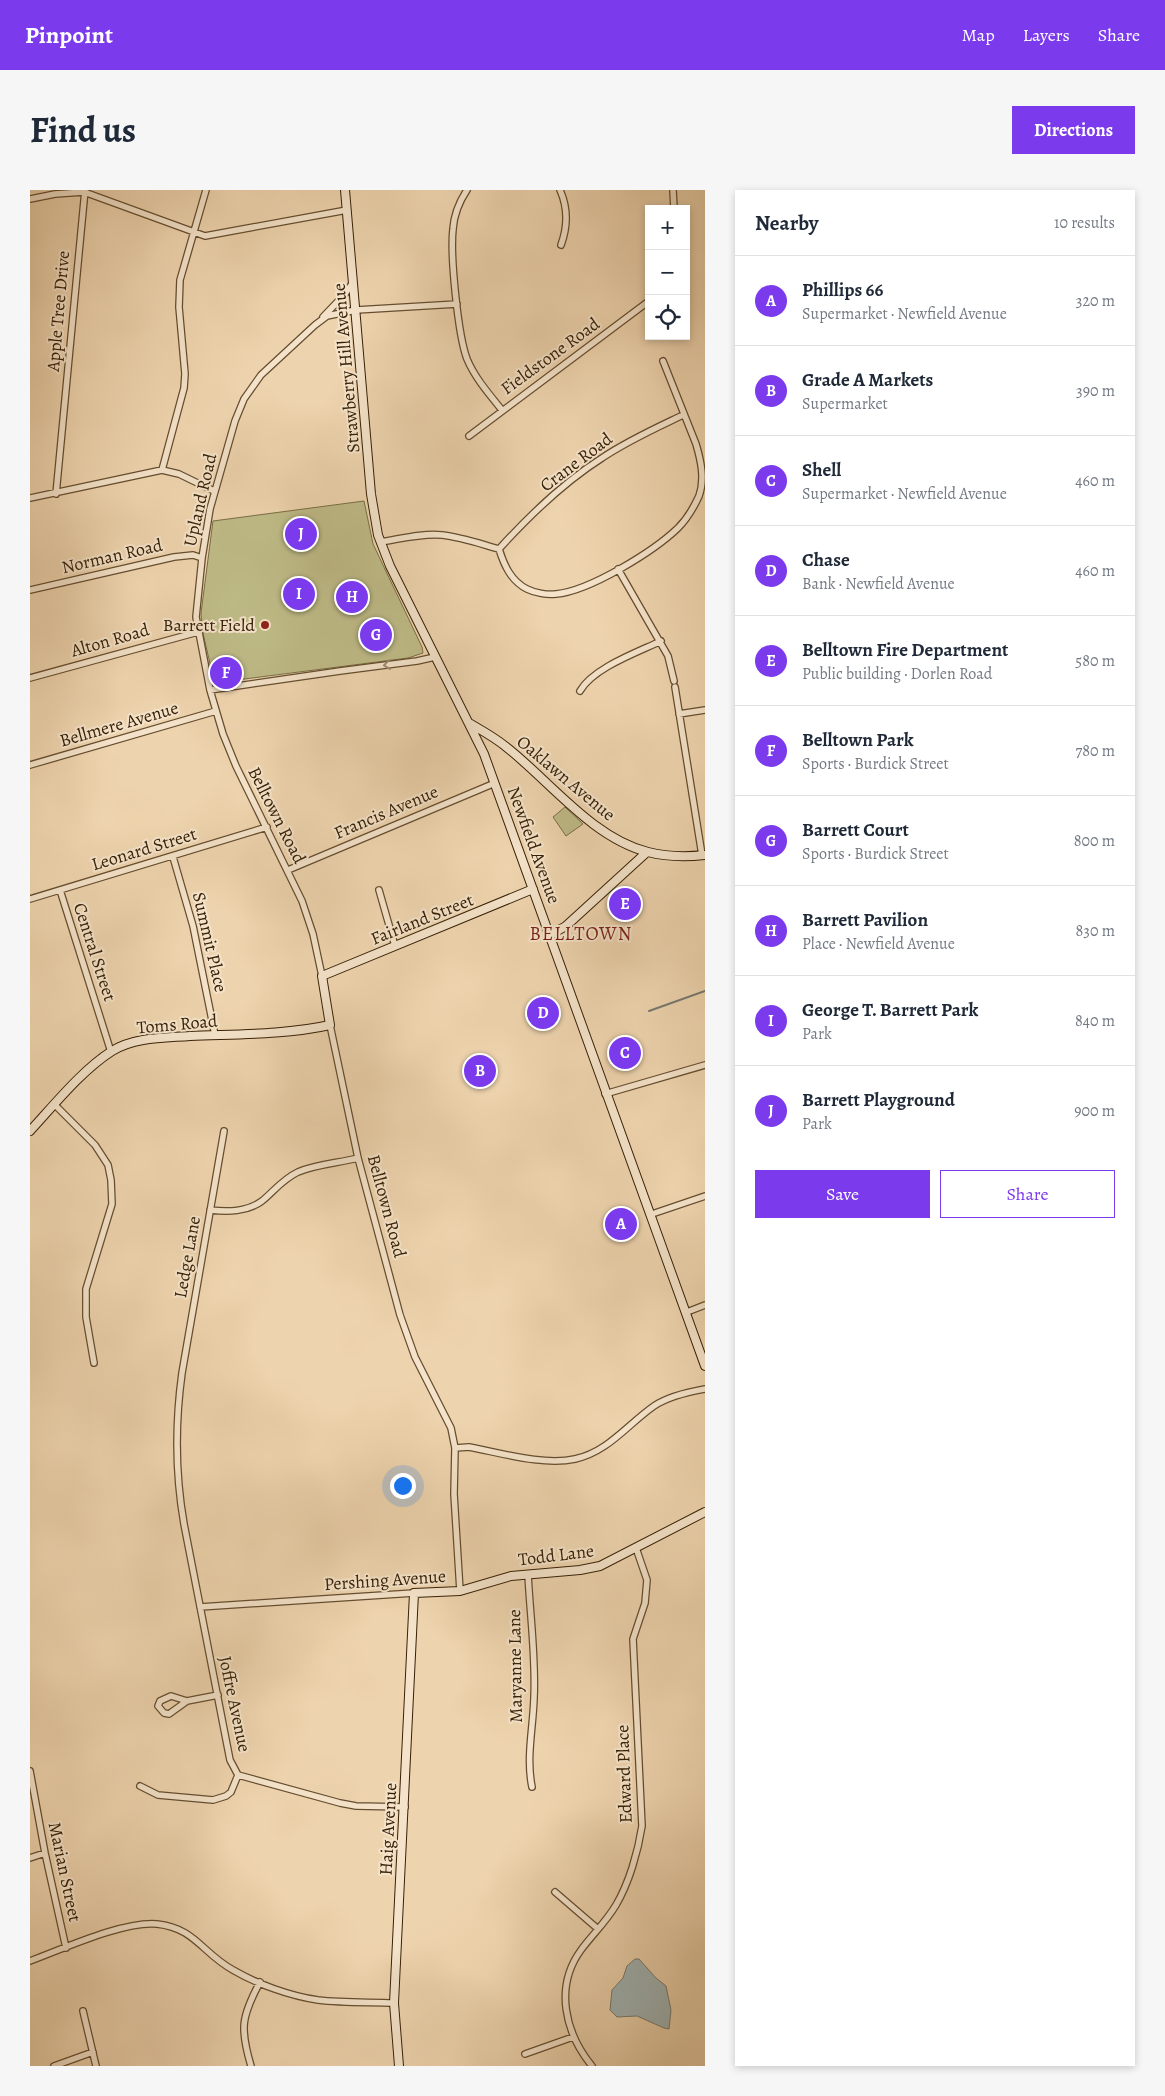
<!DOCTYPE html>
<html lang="en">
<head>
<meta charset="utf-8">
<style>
	:root { --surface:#fff; --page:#f6f6f7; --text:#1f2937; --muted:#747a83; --line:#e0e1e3; --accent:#7c3aed }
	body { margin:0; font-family:Alegreya,serif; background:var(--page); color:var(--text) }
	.controls { position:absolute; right:15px; top:15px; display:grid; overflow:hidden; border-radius:0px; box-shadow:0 2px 8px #0003 }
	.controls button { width:45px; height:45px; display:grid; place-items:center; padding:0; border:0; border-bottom:1px solid var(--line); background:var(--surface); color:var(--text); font:25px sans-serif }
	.you { position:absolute; left:372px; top:1295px; width:18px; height:18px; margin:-12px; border:4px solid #fff; border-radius:50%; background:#1a73e8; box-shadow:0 0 0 8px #1a73e833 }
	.badge { display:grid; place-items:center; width:32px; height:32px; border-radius:50%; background:var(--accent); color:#fff; font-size:16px; font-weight:700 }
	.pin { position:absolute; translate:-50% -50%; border:2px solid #fff; box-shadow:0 1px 5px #0006 }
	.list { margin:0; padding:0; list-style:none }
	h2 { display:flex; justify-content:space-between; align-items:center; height:65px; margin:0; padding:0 20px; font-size:21px }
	h2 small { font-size:16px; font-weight:400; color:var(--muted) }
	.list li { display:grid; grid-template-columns:32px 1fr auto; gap:15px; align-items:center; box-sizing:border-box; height:90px; padding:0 20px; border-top:1px solid var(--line) }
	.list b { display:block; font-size:19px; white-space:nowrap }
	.list p { margin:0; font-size:16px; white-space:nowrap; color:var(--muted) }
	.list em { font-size:16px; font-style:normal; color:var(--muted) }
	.actions { display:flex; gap:10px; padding:15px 20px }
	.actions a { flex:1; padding:11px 0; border:1px solid var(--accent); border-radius:0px; text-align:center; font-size:18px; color:var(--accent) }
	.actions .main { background:var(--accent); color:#fff }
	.icon { flex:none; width:28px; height:28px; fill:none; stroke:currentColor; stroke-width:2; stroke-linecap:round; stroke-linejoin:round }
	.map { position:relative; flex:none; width:675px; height:1876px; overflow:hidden; border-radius:0px }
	header { display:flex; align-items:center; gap:30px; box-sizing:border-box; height:70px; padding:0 25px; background:var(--accent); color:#fff }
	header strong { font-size:24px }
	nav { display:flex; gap:28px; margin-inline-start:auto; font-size:18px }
	.intro { display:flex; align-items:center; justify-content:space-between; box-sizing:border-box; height:120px; padding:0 30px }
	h1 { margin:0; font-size:35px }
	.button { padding:12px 22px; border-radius:0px; background:var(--accent); color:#fff; font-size:18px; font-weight:700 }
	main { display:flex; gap:30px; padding:0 30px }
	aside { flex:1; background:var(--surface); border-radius:0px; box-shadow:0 2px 8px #0003 }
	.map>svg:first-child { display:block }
	.green { fill:#bebb87; stroke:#7a6e46 }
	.water { fill:#9fb5b7; stroke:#757970 }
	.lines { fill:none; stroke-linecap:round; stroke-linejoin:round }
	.stream { stroke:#757970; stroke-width:2 }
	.street-casing { stroke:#654d2f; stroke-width:8 }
	.secondary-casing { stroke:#372005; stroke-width:10 }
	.street { stroke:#f4e3ca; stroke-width:5.5 }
	.secondary { stroke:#f4e3ca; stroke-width:8 }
	.oneway { stroke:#9f8b71 }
	.poi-dot { fill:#8f2418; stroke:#f4e3ca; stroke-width:2 }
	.labels { text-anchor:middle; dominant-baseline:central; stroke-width:4; stroke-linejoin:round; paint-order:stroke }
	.street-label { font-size:18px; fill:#372005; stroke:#f4e3ca }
	.poi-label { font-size:18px; fill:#372005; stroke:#f4e3ca; text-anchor:end }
	.neighbourhood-label { font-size:19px; letter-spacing:1px; fill:#7a1f14; stroke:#f4e3ca }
</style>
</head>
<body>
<header>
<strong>Pinpoint</strong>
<nav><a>Map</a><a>Layers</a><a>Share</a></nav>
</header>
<div class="intro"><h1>Find us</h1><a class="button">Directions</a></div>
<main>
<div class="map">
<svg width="675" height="1876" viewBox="0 0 675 1876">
	<rect width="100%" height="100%" fill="#eed4ae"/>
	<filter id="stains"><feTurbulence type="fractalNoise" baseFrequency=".004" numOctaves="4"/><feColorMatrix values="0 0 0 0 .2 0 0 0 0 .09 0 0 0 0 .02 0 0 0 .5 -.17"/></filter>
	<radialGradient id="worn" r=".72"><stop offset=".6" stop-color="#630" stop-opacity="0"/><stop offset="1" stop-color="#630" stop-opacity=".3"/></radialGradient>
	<!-- green -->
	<path class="green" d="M 334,311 L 343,354 L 392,457 L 393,463 L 378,468 L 199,491 L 188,489 L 185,481 L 182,482 L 172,439 L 171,423 L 183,331 Z
		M 535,617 L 553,634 L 536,646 L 523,627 Z"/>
	<!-- water -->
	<path class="water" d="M 605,1769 L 609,1769 L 626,1788 L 636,1796 L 641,1820 L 639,1839 L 634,1838 L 607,1826 L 587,1827 L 580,1820 L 582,1800 L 593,1788 L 597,1776 Z"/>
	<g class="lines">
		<!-- stream -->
		<path class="stream" d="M 619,821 L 675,801"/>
		<defs>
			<path id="street" d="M 437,0 C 429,12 424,25 423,39 C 420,65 428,145 437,169 C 445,188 459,204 472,220
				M 530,0 C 538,18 538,36 531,55
				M 643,0 L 644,19
				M 0,9 L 25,4 L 54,2 L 175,46 L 317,20
				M 293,127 L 315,104 L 323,92
				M 439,246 L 619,111
				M 132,280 L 154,198 L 155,184 L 149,117 L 150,90 L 176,0
				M 26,304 L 55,0
				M 0,308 L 132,280 L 149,284 L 184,301
				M 350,352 C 370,349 392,343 412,345 C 431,347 451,354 469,359 C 474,375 481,391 497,399 C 505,403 517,405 526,404 C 560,401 624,361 648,338 C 657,329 664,317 669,306 C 675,289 671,271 666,254 L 633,171
				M 469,359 C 499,326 534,292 572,268 C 597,251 626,238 653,225
				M 588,379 L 638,466 L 644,491
				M 0,400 L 144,367 L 163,365 L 172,368
				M 0,488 L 168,442
				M 645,497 L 672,665
				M 180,500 L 310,481 L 387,471 L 405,467
				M 550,501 C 563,478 608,462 631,451
				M 649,524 L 675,520
				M 0,575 L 186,521
				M 143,667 L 163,736 L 185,845
				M 258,680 L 465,593
				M 30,700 L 81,862
				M 349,700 L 365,756
				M 0,709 L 237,637
				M 292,786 L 283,744 L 272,711 L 206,576 L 193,544 L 180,500 L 166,427 L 172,368 L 180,319 L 205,231 L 214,209 L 231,185 L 285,135 L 297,126 L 326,120 L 427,114
				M 300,835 L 328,968 L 370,1125 L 385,1167 L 421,1238 L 425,1258 L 439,1257 C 471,1263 514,1276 545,1269 C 578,1262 598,1234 624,1216 C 639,1206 658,1202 675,1199
				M 575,904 L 675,875
				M 25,915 L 65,955 L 78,975 L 81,990 L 82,1014 L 56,1099 L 56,1127 L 64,1173
				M 194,941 L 152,1183 C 145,1234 145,1283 154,1334 L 200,1570 L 208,1585 L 310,1613 L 326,1616 L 375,1617
				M 180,1020 C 198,1022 217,1022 232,1011 C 244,1001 253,989 268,982 C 287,974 309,973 328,968
				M 622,1024 L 675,1006
				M 657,1122 L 675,1115
				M 425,1258 L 424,1304 L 430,1401
				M 498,1384 C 500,1425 506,1467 504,1508 C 503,1539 496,1567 502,1597
				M 170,1417 L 384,1403
				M 157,1511 L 141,1506 L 130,1511 L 128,1516 L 134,1523 L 139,1524 L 157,1511 L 188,1505
				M 0,1581 L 15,1663 L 36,1758
				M 110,1596 L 128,1605 L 183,1610 L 196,1606 L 201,1602 L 208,1585
				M 0,1668 L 15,1663
				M 525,1702 L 568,1739
				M 0,1771 C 33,1759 93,1731 127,1734 C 165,1738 172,1763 203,1780 C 227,1794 260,1806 288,1810 C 313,1813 339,1812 364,1813
				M 53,1821 L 66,1876
				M 495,1864 L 543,1847
				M 24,1876 L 63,1862
				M 221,1876 C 210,1839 211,1827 230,1792
				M 562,1876 C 535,1843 524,1797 551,1760 C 562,1745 576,1732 586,1715 C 599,1693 608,1662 612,1636 L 603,1449 L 615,1413 L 617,1390 L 606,1358"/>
			<path id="secondary" d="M 315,0 L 341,304 L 348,345 L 360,376 L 454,564 L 675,1176
				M 439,533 C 451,540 464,547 475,556 C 519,590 562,648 618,662 C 637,667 656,667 675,665
				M 520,745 L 536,736 L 617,662
				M 0,941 C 24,915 52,880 82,861 C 105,847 133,848 160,846 C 206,844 255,845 300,835 L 292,786 L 503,699
				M 369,1876 L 364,1813 L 384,1403 L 430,1401 L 481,1386 L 550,1380 L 570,1376 L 675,1322"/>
		</defs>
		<!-- street casing -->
		<use href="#street" class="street-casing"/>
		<!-- secondary casing -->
		<use href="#secondary" class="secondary-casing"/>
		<!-- street -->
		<use href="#street" class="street"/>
		<!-- secondary -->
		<use href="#secondary" class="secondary"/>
	</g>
	<!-- one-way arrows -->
	<defs><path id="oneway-chevron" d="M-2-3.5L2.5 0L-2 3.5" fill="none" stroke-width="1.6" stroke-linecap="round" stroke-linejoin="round" transform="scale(1.25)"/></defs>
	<use class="oneway" href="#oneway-chevron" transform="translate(357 475) rotate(173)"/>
	<!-- markers -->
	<circle class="poi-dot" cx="235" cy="435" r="5"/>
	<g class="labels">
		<!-- street labels -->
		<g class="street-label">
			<text transform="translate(28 121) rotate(-85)">Apple Tree Drive</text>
			<text transform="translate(520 166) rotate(-36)">Fieldstone Road</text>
			<text transform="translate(316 178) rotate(-95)">Strawberry Hill Avenue</text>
			<text transform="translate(546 272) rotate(-37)">Crane Road</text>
			<text transform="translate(170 310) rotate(-77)">Upland Road</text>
			<text transform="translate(82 366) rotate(-13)">Norman Road</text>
			<text transform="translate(80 450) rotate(-16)">Alton Road</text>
			<text transform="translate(89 534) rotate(-16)">Bellmere Avenue</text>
			<text transform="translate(536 588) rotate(40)">Oaklawn Avenue</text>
			<text transform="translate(356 622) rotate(-23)">Francis Avenue</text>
			<text transform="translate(247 625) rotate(63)">Belltown Road</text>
			<text transform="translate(504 655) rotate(70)">Newfield Avenue</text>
			<text transform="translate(114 659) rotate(-17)">Leonard Street</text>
			<text transform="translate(392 729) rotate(-22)">Fairland Street</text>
			<text transform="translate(180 752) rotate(77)">Summit Place</text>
			<text transform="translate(65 762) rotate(72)">Central Street</text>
			<text transform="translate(147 834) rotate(-5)">Toms Road</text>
			<text transform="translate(357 1016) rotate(75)">Belltown Road</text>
			<text transform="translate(157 1067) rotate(-80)">Ledge Lane</text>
			<text transform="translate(526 1365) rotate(-7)">Todd Lane</text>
			<text transform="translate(355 1390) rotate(-4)">Pershing Avenue</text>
			<text transform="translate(485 1476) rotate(-91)">Maryanne Lane</text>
			<text transform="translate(205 1514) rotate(78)">Joffre Avenue</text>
			<text transform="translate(594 1584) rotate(-92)">Edward Place</text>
			<text transform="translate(358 1639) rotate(-87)">Haig Avenue</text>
			<text transform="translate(35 1682) rotate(78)">Marian Street</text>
		</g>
		<!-- poi labels -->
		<g class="poi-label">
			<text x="225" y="435">Barrett Field</text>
		</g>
		<!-- neighbourhood labels -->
		<g class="neighbourhood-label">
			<text x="551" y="744">BELLTOWN</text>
		</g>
	</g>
	<rect width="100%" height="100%" filter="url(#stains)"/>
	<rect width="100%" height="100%" fill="url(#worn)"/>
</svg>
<div class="controls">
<button>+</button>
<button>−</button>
<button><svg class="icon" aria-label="locate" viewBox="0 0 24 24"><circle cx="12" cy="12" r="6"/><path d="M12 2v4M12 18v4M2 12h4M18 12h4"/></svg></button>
</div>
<div class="you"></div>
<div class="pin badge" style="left:591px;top:1034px">A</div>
<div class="pin badge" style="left:450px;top:881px">B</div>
<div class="pin badge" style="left:595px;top:863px">C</div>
<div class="pin badge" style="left:513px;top:823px">D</div>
<div class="pin badge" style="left:595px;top:714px">E</div>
<div class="pin badge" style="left:196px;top:483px">F</div>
<div class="pin badge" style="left:346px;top:445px">G</div>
<div class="pin badge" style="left:322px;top:407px">H</div>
<div class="pin badge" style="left:269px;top:404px">I</div>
<div class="pin badge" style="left:271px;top:344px">J</div>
</div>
<aside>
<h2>Nearby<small>10 results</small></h2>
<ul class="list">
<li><span class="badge">A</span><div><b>Phillips 66</b><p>Supermarket · Newfield Avenue</p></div><em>320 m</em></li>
<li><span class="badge">B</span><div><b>Grade A Markets</b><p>Supermarket</p></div><em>390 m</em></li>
<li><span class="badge">C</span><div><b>Shell</b><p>Supermarket · Newfield Avenue</p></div><em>460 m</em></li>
<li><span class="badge">D</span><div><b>Chase</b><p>Bank · Newfield Avenue</p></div><em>460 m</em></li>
<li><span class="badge">E</span><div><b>Belltown Fire Department</b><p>Public building · Dorlen Road</p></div><em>580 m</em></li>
<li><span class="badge">F</span><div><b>Belltown Park</b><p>Sports · Burdick Street</p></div><em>780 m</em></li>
<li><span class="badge">G</span><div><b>Barrett Court</b><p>Sports · Burdick Street</p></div><em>800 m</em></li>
<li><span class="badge">H</span><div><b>Barrett Pavilion</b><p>Place · Newfield Avenue</p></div><em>830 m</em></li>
<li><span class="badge">I</span><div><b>George T. Barrett Park</b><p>Park</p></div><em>840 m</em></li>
<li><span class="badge">J</span><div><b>Barrett Playground</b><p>Park</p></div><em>900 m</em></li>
</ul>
<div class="actions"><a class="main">Save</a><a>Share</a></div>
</aside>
</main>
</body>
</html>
